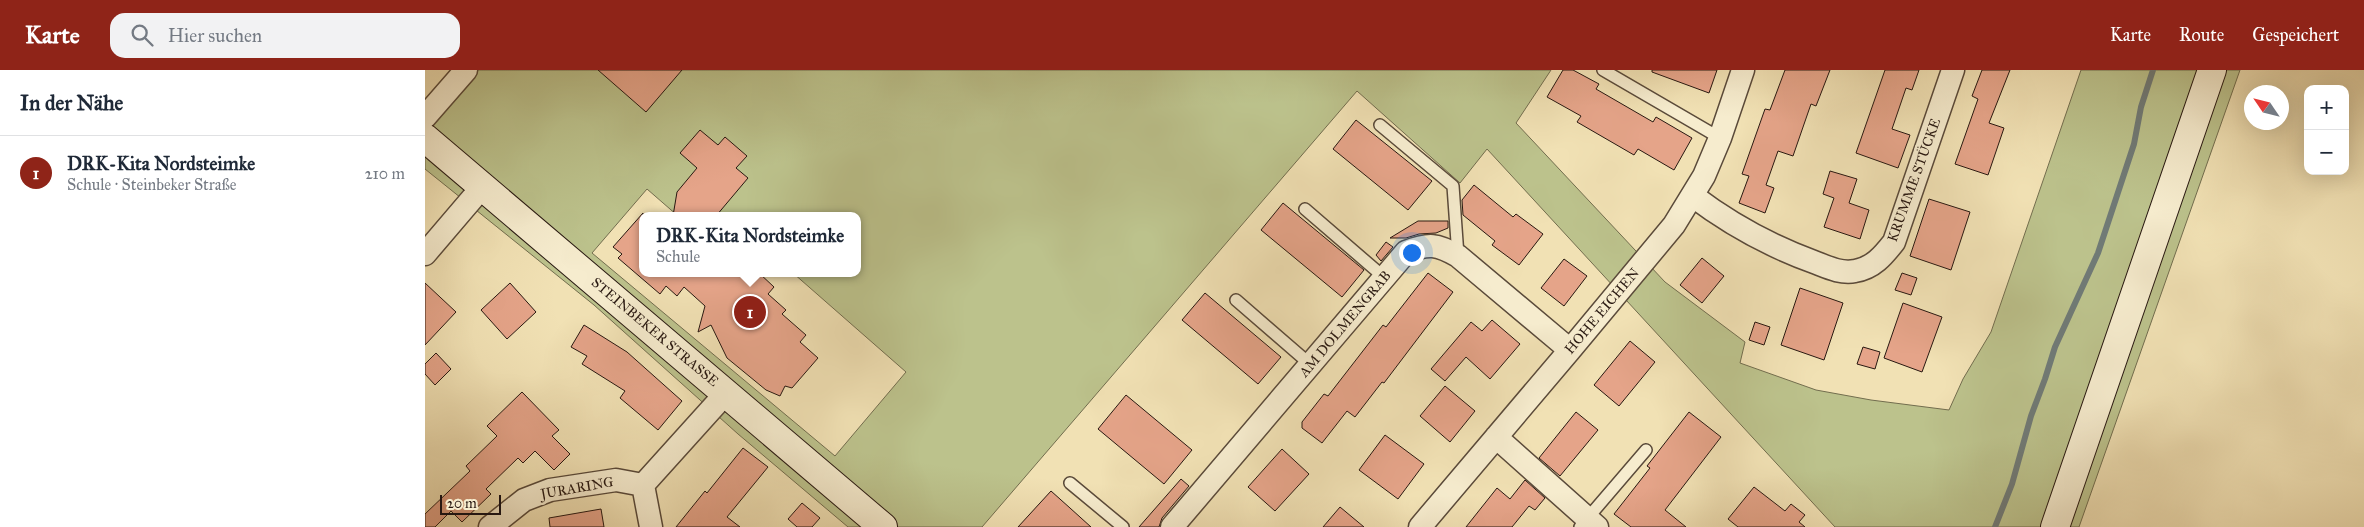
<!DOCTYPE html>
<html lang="de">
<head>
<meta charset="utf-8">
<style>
	:root { --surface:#fff; --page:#f2f2f3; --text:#1f2937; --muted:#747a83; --line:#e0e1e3; --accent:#8f2418 }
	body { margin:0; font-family:"IM FELL Great Primer",serif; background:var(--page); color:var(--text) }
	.controls { position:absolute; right:15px; top:15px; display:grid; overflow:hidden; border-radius:10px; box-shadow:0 5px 20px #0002 }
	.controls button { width:45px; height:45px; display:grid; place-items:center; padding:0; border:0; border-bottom:1px solid var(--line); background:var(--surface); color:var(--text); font:25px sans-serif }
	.compass { position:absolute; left:1819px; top:15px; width:45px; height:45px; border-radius:50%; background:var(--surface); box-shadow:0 5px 20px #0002; rotate:305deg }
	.scale { position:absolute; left:15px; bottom:12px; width:61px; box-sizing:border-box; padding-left:5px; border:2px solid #281811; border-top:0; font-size:14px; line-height:18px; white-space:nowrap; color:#281811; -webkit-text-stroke:4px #f6ecce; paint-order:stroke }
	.you { position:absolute; left:986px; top:182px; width:18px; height:18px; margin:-12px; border:4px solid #fff; border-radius:50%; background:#1a73e8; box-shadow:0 0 0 8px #1a73e833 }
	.badge { display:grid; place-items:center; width:32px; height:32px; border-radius:50%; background:var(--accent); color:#fff; font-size:16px; font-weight:700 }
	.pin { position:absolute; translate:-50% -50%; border:2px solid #fff; box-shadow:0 1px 5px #0006 }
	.popup { position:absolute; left:214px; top:142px; width:222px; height:65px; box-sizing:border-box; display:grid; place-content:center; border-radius:10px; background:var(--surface); filter:drop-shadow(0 1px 4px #0005); font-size:16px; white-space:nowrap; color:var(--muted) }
	.popup b { font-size:19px; color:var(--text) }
	.popup::after { content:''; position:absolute; left:50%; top:100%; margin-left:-10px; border:10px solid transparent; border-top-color:var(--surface) }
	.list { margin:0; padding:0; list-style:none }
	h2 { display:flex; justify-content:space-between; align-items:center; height:65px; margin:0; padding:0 20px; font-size:21px }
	h2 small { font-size:16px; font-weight:400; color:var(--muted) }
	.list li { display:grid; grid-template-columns:32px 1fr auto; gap:15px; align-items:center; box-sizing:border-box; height:75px; padding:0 20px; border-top:1px solid var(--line) }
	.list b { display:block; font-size:19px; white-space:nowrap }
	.list p { margin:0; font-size:16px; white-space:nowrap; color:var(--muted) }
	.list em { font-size:16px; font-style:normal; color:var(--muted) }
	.icon { flex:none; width:28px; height:28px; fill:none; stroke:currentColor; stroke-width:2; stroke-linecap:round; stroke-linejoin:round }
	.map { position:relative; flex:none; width:1939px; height:457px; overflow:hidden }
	header { display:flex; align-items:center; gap:30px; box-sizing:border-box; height:70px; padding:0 25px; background:var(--accent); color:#fff }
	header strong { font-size:24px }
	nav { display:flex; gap:28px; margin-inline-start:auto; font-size:18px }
	.search { width:350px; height:45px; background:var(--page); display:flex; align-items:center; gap:12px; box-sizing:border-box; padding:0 18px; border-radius:15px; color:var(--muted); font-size:19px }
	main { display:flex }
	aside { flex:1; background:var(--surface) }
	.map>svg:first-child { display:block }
	.green { fill:#bcc28c; stroke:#726d4e; fill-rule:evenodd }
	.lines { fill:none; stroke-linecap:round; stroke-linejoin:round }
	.stream { stroke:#707a76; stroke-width:6 }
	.building { fill:#e5a489; stroke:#281811 }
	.lane-casing { stroke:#5a4a3a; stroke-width:14 }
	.street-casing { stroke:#5a4a3a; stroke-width:25 }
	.secondary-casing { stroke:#281811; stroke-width:30 }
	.lane { stroke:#f6ecce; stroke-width:11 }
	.street { stroke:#f6ecce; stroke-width:22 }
	.secondary { stroke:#f6ecce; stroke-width:28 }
	.labels { text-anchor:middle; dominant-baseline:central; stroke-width:5; stroke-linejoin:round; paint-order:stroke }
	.street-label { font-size:14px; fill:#281811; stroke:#f6ecce }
</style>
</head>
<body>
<header>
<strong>Karte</strong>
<div class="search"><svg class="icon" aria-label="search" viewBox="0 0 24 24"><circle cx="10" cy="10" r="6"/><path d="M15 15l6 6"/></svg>Hier suchen</div>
<nav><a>Karte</a><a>Route</a><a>Gespeichert</a></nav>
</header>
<main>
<aside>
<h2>In der Nähe<small></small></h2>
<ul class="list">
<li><span class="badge">1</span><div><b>DRK-Kita Nordsteimke</b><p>Schule · Steinbeker Straße</p></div><em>210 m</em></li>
</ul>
</aside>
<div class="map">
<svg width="1939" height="457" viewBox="0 0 1939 457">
	<rect width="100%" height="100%" fill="#f1e1b4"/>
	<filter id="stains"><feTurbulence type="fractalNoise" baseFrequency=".004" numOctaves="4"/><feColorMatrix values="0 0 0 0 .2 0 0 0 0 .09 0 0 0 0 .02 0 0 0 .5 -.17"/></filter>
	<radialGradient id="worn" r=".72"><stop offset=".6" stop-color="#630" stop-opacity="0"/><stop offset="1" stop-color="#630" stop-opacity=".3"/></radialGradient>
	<!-- green -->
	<path class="green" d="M 33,0 L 1126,0 L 1091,53 L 1240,212 L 1320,272 L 1315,293 L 1391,320 L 1446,330 L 1524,340 L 1538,309 L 1566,262 L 1656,0 L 1815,0 L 1654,457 L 1410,457 L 1062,79 L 1035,113 L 932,21 L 557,457 L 423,457 L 313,364 L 169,235 L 0,99 L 0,38 ZM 222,119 L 253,146 L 432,146 L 432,203 L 368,203 L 481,302 L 410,386 L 167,183 Z"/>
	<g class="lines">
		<!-- stream -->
		<path class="stream" d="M 1570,457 L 1587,414 L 1606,346 L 1620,309 L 1630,277 L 1673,183 L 1709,74 L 1716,37 L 1728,0"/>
	</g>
	<!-- building -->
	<path class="building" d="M 173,0 L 257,0 L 221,42 Z
		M 1138,0 L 1148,0 L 1174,14 L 1171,19 L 1228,52 L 1231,47 L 1267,68 L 1249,100 L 1213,79 L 1209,85 L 1152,52 L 1156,46 L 1122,27 Z
		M 1227,0 L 1292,0 L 1284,23 L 1227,2 Z
		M 1360,0 L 1405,0 L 1391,36 L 1386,34 L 1368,86 L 1353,81 L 1341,115 L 1349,118 L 1340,143 L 1314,133 L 1324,106 L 1317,104 L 1340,39 L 1345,40 Z
		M 1460,0 L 1494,0 L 1487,20 L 1481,18 L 1467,59 L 1485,65 L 1473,98 L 1431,83 Z
		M 1557,0 L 1585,0 L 1564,53 L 1579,58 L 1563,105 L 1530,94 L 1553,29 L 1547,26 Z
		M 931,50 L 1007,111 L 983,140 L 908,79 Z
		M 275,60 L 293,75 L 300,67 L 322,86 L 311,98 L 323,108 L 291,146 L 248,146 L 252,122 L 272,98 L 255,83 Z
		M 1405,101 L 1432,109 L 1424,133 L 1444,140 L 1435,169 L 1399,157 L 1409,128 L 1398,124 Z
		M 1049,115 L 1088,147 L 1091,144 L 1118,164 L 1094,195 L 1067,175 L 1070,171 L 1038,145 L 1037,130 Z
		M 1504,129 L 1545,142 L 1526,200 L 1485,186 Z
		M 858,133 L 939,200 L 917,227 L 836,160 Z
		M 218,143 L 218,203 L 334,203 L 349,217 L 343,224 L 361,240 L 357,244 L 381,265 L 375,272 L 393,288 L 367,318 L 360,316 L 355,326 L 341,320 L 302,288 L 286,255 L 273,262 L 280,236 L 259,217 L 252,226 L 241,216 L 235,224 L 193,188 L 197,184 L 188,177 Z
		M 993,151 L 1023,151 L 1023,158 L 1011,163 L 994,164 L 981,168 L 965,168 Z
		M 961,172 L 968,177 L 956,191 L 951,185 Z
		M 1277,188 L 1299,206 L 1277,233 L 1255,215 Z
		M 1139,189 L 1162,206 L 1139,236 L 1116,218 Z
		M 1003,203 L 1028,222 L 959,313 L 957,312 L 930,347 L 922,341 L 897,373 L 877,358 L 877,352 L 899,324 L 903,326 L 958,255 L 961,257 Z
		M 1477,203 L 1492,208 L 1486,225 L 1470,220 Z
		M 0,213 L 31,242 L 0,275 Z
		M 85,213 L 111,242 L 82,269 L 56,240 Z
		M 1375,218 L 1418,233 L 1399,290 L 1356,275 Z
		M 780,223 L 856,287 L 833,314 L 757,250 Z
		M 1478,233 L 1517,247 L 1497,302 L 1459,288 Z
		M 1067,250 L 1095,274 L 1065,309 L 1041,287 L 1020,311 L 1006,299 L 1046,252 L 1057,261 Z
		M 1330,252 L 1345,257 L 1339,275 L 1324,270 Z
		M 159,255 L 202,282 L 257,331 L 233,360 L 195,328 L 200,321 L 157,294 L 162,286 L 146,277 Z
		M 1205,271 L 1230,292 L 1194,336 L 1169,315 Z
		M 1438,277 L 1455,282 L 1450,299 L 1432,294 Z
		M 11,283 L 26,299 L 10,315 L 0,304 L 0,294 Z
		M 1020,316 L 1050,341 L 1025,372 L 995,346 Z
		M 97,322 L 134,360 L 127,366 L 145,384 L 129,400 L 110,381 L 98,393 L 93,388 L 61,419 L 66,424 L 37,452 L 26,441 L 10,457 L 0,457 L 0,444 L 45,401 L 41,396 L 72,366 L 62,356 Z
		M 701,325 L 767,380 L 739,414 L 673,359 Z
		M 1151,342 L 1173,360 L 1135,406 L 1114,388 Z
		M 1264,342 L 1296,367 L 1240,440 L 1261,457 L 1206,457 L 1189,444 L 1225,398 L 1222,396 Z
		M 960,365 L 999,394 L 973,429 L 934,400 Z
		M 318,378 L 343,397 L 302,447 L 315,457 L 251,457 L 280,421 L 282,423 Z
		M 857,379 L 884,404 L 850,441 L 823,417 Z
		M 756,409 L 764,416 L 737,448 L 734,457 L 714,457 Z
		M 1100,410 L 1120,428 L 1110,440 L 1104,436 L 1087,457 L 1041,457 L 1072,418 L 1085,429 Z
		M 1329,417 L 1360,441 L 1366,434 L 1380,445 L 1374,452 L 1380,457 L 1313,457 L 1303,449 Z
		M 626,421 L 645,438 L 666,457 L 593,457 Z
		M 377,433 L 395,448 L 387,457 L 372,457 L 363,449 Z
		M 915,437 L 939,457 L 898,457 Z
		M 176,439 L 179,457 L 125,457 L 124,448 Z"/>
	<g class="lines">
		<defs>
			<path id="lane" d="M 1178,0 L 1295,68
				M 955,55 L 1028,116 L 1033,186
				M 880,139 L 960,208
				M 811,230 L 886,295
				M 645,413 L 698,457
				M 1155,457 L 1221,380"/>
			<path id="street" d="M 0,47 L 41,0
				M 1268,126 C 1305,154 1345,176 1389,192 C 1402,197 1416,204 1430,201 C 1448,198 1458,186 1469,172 L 1528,0
				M 0,184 L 58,116
				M 1071,367 L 1172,457
				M 65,457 L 99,430 L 125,420 L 191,410 L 218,415
				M 226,457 L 218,415 L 301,323
				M 747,457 L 981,182 C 1004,173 1012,174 1033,186 L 1145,280
				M 995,457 L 1145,280 L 1249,155 L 1279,106 L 1295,68 L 1318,0"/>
			<path id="secondary" d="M 0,68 L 458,457
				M 1630,457 L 1787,0"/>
		</defs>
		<!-- lane casing -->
		<use href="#lane" class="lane-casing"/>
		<!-- street casing -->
		<use href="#street" class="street-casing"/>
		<!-- secondary casing -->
		<use href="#secondary" class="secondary-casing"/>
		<!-- lane -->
		<use href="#lane" class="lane"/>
		<!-- street -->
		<use href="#street" class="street"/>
		<!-- secondary -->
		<use href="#secondary" class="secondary"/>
	</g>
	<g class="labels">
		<!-- street labels -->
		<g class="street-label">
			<text transform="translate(1489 110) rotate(-70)">KRUMME STÜCKE</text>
			<text transform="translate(1177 241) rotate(-50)">HOHE EICHEN</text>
			<text transform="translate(920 254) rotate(-50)">AM DOLMENGRAB</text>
			<text transform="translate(230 262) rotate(40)">STEINBEKER STRASSE</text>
			<text transform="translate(152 418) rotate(-10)">JURARING</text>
		</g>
	</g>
	<rect width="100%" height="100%" filter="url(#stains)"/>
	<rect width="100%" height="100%" fill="url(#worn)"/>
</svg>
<div class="controls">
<button>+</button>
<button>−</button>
</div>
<svg class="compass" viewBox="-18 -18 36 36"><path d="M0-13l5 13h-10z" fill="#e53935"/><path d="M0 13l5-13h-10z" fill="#747a83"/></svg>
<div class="scale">20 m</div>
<div class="you"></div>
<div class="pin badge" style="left:325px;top:242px">1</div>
<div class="popup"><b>DRK-Kita Nordsteimke</b>Schule</div>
</div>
</main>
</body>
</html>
